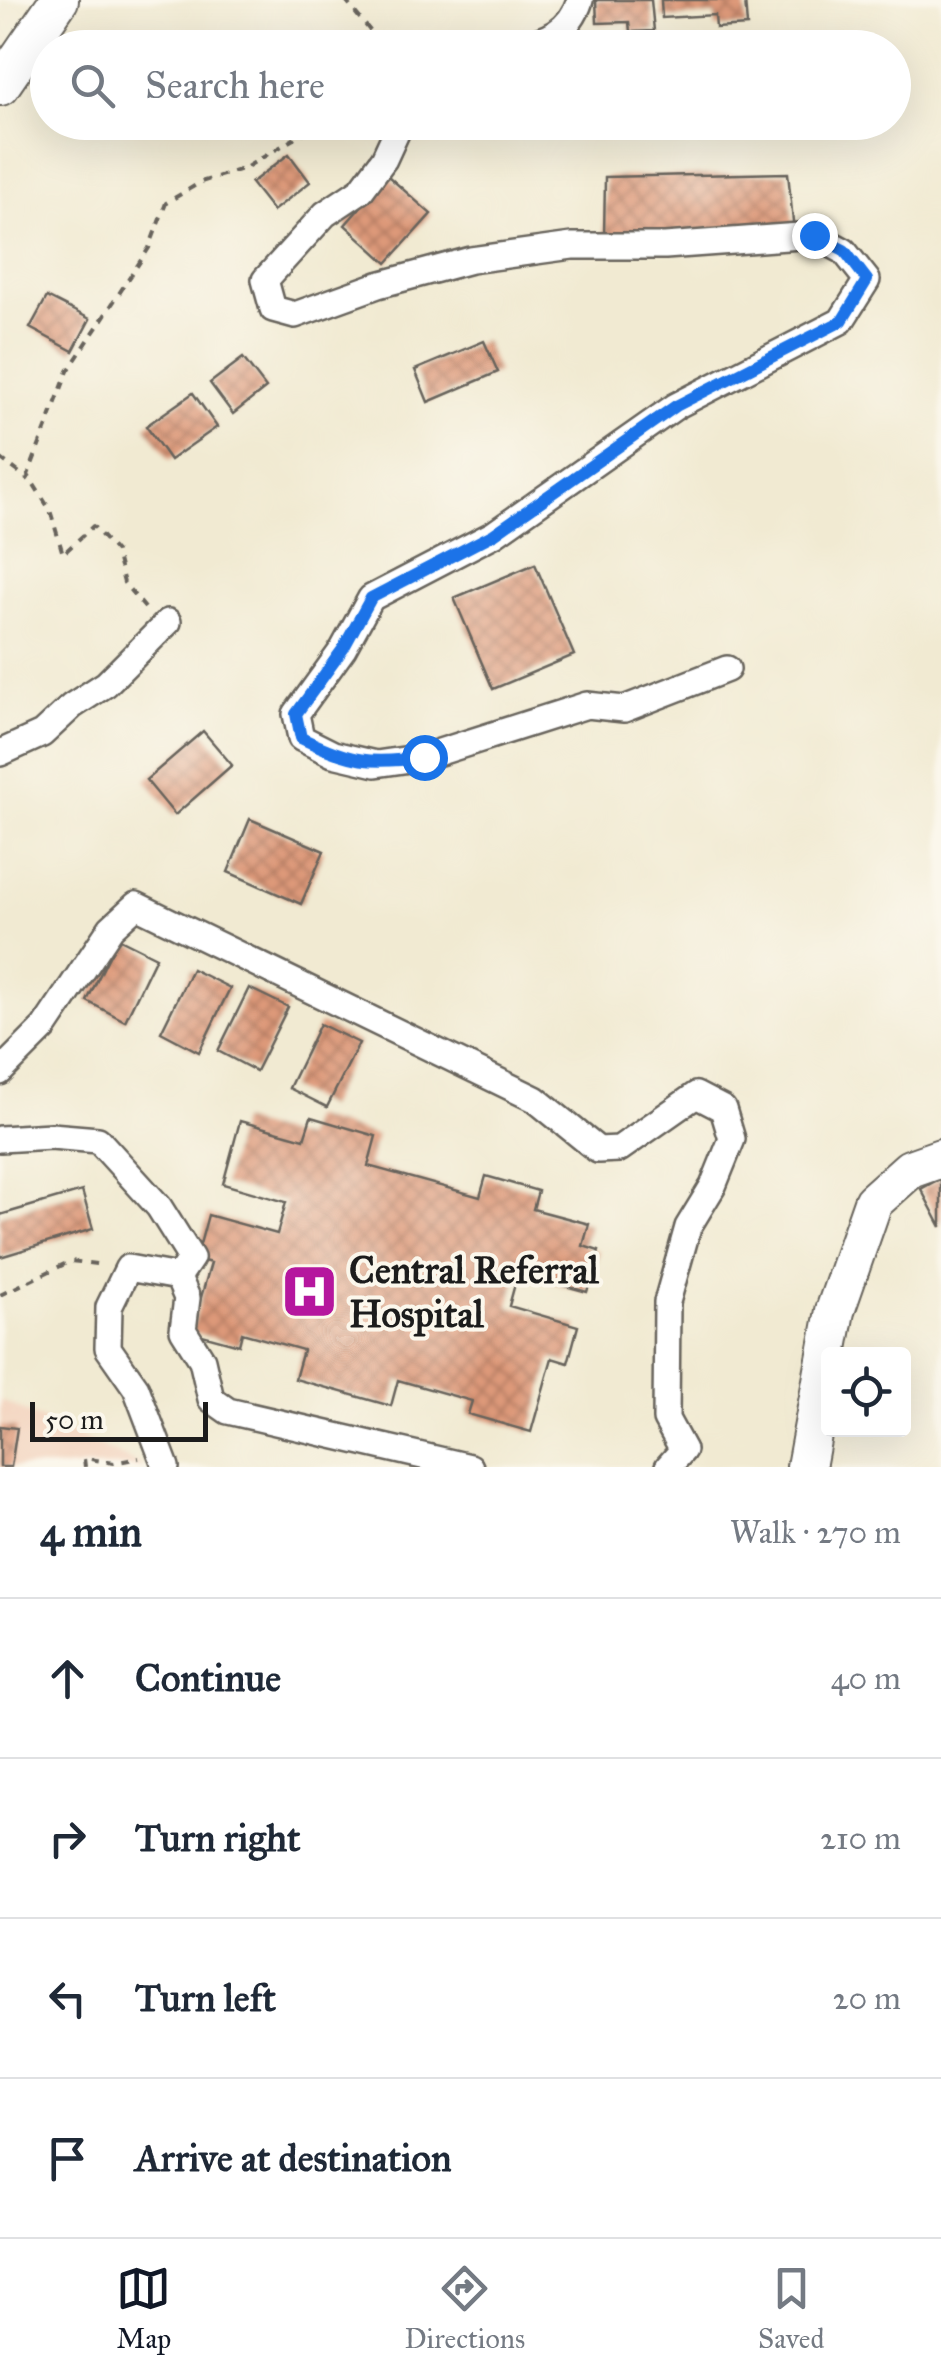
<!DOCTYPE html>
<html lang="en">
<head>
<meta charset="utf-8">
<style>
	:root { --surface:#fff; --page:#f6f6f7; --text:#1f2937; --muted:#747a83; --line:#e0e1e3; --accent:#111827 }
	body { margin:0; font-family:"IM FELL Great Primer",serif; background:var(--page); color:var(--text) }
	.controls { position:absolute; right:30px; bottom:30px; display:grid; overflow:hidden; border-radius:10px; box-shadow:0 10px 40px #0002 }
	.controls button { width:90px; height:90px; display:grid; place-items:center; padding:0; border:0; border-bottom:2px solid var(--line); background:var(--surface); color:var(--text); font:50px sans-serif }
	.scale { position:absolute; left:30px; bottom:25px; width:178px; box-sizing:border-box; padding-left:10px; border:5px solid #1c1c1c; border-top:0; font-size:28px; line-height:35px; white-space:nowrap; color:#1c1c1c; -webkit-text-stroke:8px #fbf7ec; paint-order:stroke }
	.stop { position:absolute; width:30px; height:30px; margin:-22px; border:8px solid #1a73e8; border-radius:50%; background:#fff }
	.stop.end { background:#1a73e8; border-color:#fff; box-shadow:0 2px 10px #0008 }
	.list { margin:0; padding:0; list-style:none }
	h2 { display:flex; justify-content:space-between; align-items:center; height:130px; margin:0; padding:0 40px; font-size:42px }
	h2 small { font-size:32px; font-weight:400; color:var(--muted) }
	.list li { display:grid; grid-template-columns:65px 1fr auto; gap:30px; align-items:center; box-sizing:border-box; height:160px; padding:0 40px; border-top:2px solid var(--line) }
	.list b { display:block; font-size:38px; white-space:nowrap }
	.list em { font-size:32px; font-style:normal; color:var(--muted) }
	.icon { flex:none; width:55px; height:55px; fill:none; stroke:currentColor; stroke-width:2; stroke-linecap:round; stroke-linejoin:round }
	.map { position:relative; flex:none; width:941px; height:1467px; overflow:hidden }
	.search { position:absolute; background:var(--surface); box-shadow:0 10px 40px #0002; left:30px; right:30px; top:30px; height:110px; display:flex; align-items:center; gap:25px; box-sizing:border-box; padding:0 35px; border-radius:55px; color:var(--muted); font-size:38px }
	.sheet { height:770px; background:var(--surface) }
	nav { display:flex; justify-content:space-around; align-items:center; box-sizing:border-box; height:140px; border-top:2px solid var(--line); background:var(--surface); font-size:28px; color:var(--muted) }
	nav a { display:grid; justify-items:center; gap:5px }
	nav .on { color:var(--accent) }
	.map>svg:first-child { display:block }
	.built { fill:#f3d4bf }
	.building { fill:url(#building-cross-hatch) }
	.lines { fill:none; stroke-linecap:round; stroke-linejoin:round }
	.minor-casing { stroke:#67645c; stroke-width:30 }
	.highway-casing { stroke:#67645c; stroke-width:42 }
	.path { stroke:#67645c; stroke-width:4; stroke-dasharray:8 8; stroke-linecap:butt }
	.minor { stroke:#fff; stroke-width:25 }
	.highway { stroke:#fff; stroke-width:38 }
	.route { stroke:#1a73e8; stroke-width:12 }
	.labels { text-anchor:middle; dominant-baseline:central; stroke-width:8; stroke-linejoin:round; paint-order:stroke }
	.poi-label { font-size:38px; font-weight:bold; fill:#1c1c1c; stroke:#fbf7ec; text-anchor:start }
</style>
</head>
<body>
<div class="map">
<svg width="941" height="1467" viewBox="0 0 941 1467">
	<defs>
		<pattern id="building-cross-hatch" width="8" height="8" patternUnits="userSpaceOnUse" patternTransform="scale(2.5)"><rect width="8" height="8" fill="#dd9979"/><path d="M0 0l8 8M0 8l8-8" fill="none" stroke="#b27c62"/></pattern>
	</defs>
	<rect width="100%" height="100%" fill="#fbf7ec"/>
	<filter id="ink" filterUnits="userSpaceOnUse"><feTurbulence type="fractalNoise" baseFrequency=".01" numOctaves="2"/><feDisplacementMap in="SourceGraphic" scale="20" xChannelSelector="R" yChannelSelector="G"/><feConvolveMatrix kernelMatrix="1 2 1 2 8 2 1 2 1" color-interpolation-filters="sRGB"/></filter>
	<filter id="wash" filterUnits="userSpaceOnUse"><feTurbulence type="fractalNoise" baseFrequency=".0048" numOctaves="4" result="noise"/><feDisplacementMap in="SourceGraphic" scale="40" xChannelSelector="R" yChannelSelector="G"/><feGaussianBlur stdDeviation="2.25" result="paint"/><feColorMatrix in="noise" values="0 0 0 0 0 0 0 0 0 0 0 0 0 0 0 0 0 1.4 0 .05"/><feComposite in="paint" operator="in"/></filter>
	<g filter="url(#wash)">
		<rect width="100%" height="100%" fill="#f1ead2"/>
		<!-- built -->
		<path class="built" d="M 0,1400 L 145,1467 L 0,1467 Z"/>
		<g id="blocks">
			<!-- building -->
			<path class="building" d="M 596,0 L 651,0 L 654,31 L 630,32 L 629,22 L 597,23 Z
				M 661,0 L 745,0 L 747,26 L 716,28 L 715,15 L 662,18 Z
				M 289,154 L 310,182 L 273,211 L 251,183 Z
				M 788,173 L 794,231 L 604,238 L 605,177 Z
				M 388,176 L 431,214 L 387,263 L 345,225 Z
				M 47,297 L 90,319 L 73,351 L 30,328 Z
				M 484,341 L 498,372 L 428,402 L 415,370 Z
				M 243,358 L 266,388 L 233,414 L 210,383 Z
				M 193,393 L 217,427 L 170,460 L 146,426 Z
				M 535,564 L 574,655 L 493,689 L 454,598 Z
				M 203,731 L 232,765 L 175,815 L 146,780 Z
				M 250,819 L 324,851 L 301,904 L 228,872 Z
				M 118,938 L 156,957 L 125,1021 L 87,1001 Z
				M 192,969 L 230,988 L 199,1052 L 161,1032 Z
				M 249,988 L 288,1007 L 256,1071 L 218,1051 Z
				M 320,1024 L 359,1043 L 327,1107 L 289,1088 Z
				M 311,1117 L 376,1136 L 368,1166 L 480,1197 L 486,1176 L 538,1191 L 533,1209 L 589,1224 L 583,1246 L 599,1251 L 587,1292 L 518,1273 L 509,1306 L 578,1326 L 568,1363 L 552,1358 L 531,1432 L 468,1414 L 472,1401 L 398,1380 L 391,1406 L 295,1379 L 303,1350 L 242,1333 L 239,1345 L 191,1332 L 211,1263 L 196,1259 L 208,1215 L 277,1234 L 286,1202 L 223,1184 L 240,1121 L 304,1139 Z
				M 941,1178 L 941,1227 L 921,1189 Z
				M 82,1191 L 93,1229 L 0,1257 L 0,1215 Z
				M 0,1426 L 17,1428 L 11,1467 L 0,1467 Z"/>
		</g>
	</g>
	<g filter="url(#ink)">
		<use href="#blocks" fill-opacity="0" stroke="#67645c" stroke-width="2.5"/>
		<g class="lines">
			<defs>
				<path id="minor" d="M 515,48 C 546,41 570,32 580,0
					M 401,122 L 384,159 L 361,190 L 325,214 L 265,280 L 273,309 L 295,315 L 378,285 L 471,260 L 572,246 L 665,246 L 814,235 L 844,251 L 867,280 L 841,321 L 676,406 L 494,534 L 371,598 L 343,649 L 296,714 L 301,738 L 333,754 L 376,764 L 424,757 L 587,705 L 624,709 L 727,669
					M 0,753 L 42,734 L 72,706 L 106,684 L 168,622
					M 0,1072 L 44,1028 L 111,928 L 136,905 L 535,1099 L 598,1150 L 619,1149 L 696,1095 L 723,1109 L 732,1139 L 713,1186 L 688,1227 L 667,1302 L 666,1419 L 683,1450 L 668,1467
					M 0,1139 L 51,1136 L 98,1140 L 159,1207 L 191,1258 L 178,1277
					M 178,1277 L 187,1298 L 183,1330 L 202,1360 L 211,1399 L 228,1411 L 470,1467
					M 166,1467 L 136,1388 L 108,1348 L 109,1307 L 128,1268 L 178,1277"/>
				<path id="highway" d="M 0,86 L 59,0
					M 806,1467 L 835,1311 L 873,1202 L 910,1169 L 941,1158"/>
			</defs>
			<!-- minor casing -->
			<use href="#minor" class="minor-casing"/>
			<!-- highway casing -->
			<use href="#highway" class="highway-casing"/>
			<!-- path -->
			<path class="path" d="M 345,0 L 384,48
				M 0,458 L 29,480
				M 145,608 L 124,583 L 116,552 L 93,526 L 63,554 L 50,510 L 28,475 L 68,371 L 149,248 L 166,203 L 201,182 L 245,168 L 322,122
				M 0,1295 L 71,1261 L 104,1265
				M 85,1467 L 84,1458 L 114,1463 L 139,1458"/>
			<!-- minor -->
			<use href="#minor" class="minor"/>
			<!-- highway -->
			<use href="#highway" class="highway"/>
		</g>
	</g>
	<g class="lines" filter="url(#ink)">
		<!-- route -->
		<path class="route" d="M 424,757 C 370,765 351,762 301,738 L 296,714 L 343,649 L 371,598 L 494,534 L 676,406 L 842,321 L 867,280 L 844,250 L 814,235"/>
	</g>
	<!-- icons -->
	<defs>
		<symbol id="hospital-square" viewBox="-11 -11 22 22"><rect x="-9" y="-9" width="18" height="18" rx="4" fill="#b5179e" stroke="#fbf7ec"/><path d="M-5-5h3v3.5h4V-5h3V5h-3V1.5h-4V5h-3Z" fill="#fff"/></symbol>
	</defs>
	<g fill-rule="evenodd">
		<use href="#hospital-square" x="278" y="1260" width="63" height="63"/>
	</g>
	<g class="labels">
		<!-- poi labels -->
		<g class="poi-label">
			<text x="349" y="1270">Central Referral<tspan x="349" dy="44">Hospital</tspan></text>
		</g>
	</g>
</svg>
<div class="controls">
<button><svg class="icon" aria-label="locate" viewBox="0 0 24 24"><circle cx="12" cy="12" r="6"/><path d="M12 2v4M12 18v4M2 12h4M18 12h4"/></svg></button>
</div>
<div class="scale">50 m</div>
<div class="stop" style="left:424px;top:757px"></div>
<div class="stop end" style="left:814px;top:235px"></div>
<div class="search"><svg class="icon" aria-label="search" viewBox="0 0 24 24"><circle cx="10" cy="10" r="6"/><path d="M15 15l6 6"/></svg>Search here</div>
</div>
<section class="sheet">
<h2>4 min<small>Walk · 270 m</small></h2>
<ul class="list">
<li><svg class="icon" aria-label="ahead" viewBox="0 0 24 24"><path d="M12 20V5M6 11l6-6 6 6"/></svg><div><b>Continue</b></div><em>40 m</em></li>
<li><svg class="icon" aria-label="right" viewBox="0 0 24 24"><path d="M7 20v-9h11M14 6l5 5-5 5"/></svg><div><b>Turn right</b></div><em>210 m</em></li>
<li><svg class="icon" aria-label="left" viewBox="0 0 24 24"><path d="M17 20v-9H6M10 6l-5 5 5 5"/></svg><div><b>Turn left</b></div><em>20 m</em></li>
<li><svg class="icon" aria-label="arrive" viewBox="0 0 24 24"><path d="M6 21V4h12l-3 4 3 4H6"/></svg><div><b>Arrive at destination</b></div></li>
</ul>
</section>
<nav>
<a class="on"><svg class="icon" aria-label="map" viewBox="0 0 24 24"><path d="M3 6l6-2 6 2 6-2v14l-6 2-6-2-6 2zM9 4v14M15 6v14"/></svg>Map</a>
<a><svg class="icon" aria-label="directions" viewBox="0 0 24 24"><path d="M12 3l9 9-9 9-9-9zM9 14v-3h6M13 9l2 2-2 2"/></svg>Directions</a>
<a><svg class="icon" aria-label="saved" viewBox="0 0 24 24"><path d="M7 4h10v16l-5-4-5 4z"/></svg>Saved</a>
</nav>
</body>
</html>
